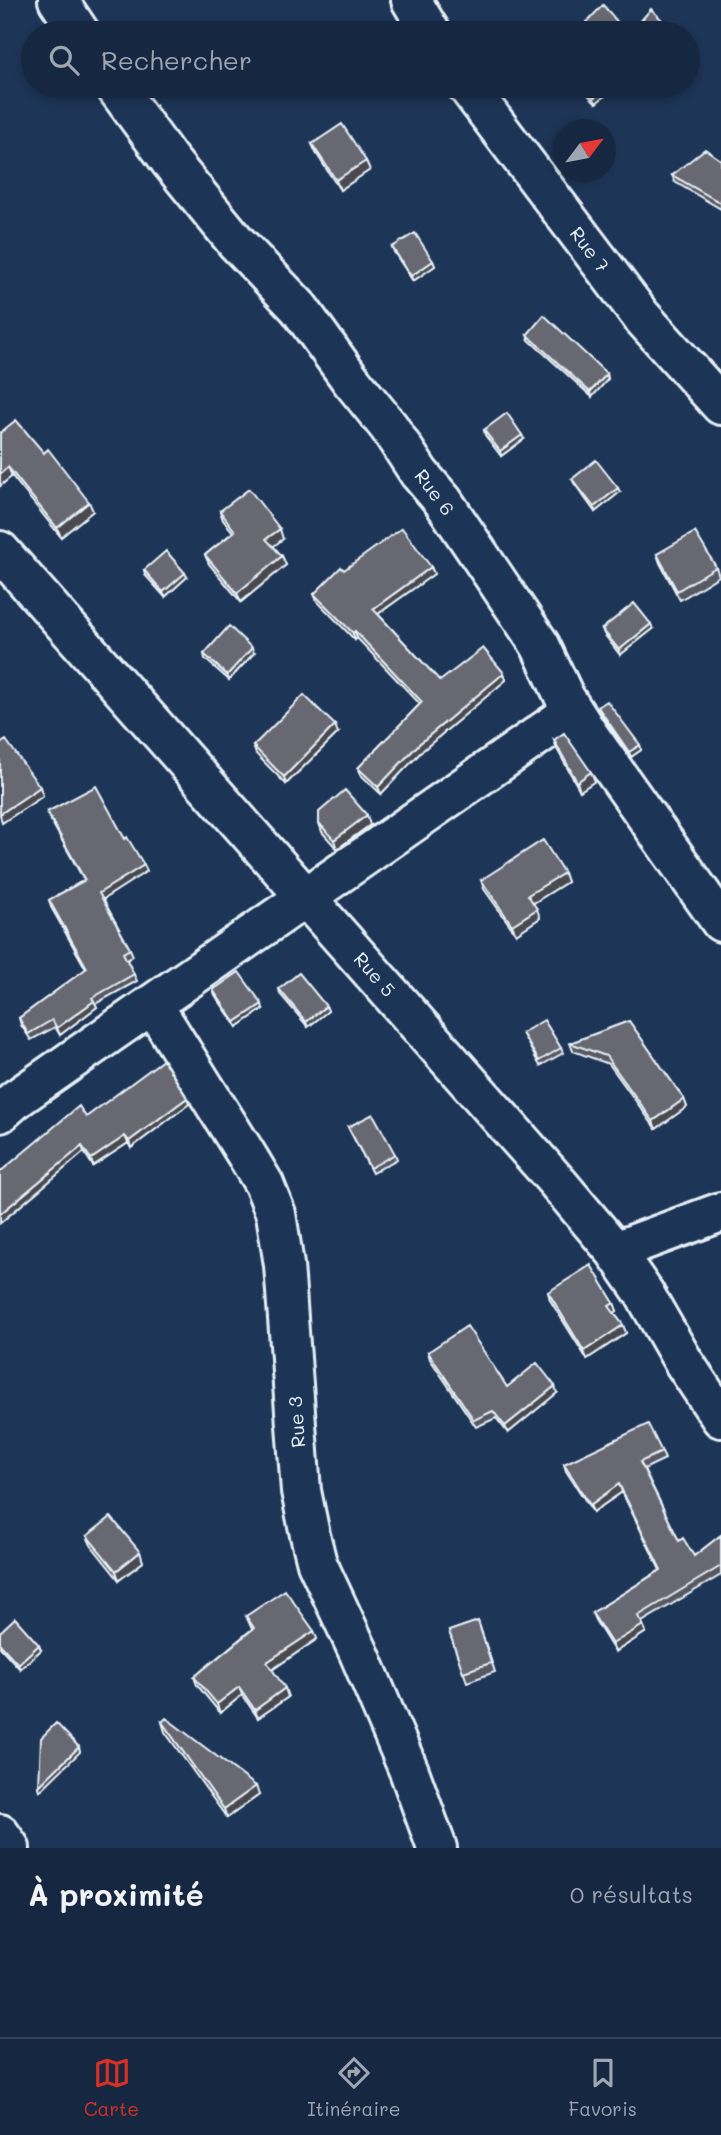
<!DOCTYPE html>
<html lang="fr">
<head>
<meta charset="utf-8">
<style>
	:root { --surface:#162841; --page:#23344c; --text:#f1f3f6; --muted:#9ea6b1; --line:#35445a; --accent:#d93025 }
	body { margin:0; font-family:Mali,sans-serif; background:var(--page); color:var(--text) }
	.compass { position:absolute; left:553px; top:119px; width:63px; height:63px; border-radius:50%; background:var(--surface); box-shadow:0 4px 10px #0003; rotate:58deg }
	.list { margin:0; padding:0; list-style:none }
	h2 { display:flex; justify-content:space-between; align-items:center; height:91px; margin:0; padding:0 28px; font-size:30px }
	h2 small { font-size:23px; font-weight:400; color:var(--muted) }
	.icon { flex:none; width:38px; height:38px; fill:none; stroke:currentColor; stroke-width:2; stroke-linecap:round; stroke-linejoin:round }
	.map { position:relative; flex:none; width:721px; height:1848px; overflow:hidden }
	.search { position:absolute; background:var(--surface); box-shadow:0 4px 10px #0003; left:21px; right:21px; top:21px; height:77px; display:flex; align-items:center; gap:18px; box-sizing:border-box; padding:0 24px; border-radius:38px; color:var(--muted); font-size:26px }
	.sheet { height:189px; background:var(--surface) }
	nav { display:flex; justify-content:space-around; align-items:center; box-sizing:border-box; height:98px; border-top:2px solid var(--line); background:var(--surface); font-size:19px; color:var(--muted) }
	nav a { display:grid; justify-items:center; gap:4px }
	nav .on { color:var(--accent) }
	.map>svg:first-child { display:block }
	.lines { fill:none; stroke-linecap:round; stroke-linejoin:round }
	.minor-casing { stroke:#e8f1f8; stroke-width:44 }
	.minor { stroke:#1d3557; stroke-width:38 }
	.wall { fill:#595962; stroke:#e8f1f8; stroke-width:2 }
	.shaded-wall { fill:#494950; stroke:#e8f1f8; stroke-width:2 }
	.building { fill:#686872; stroke:#e8f1f8; stroke-width:2 }
	.labels { text-anchor:middle; dominant-baseline:central; stroke-width:5; stroke-linejoin:round; paint-order:stroke }
	.street-label { font-size:19px; fill:#e8f1f8; stroke:#1d3557 }
</style>
</head>
<body>
<div class="map">
<svg width="721" height="1848" viewBox="0 0 721 1848">
	<rect width="100%" height="100%" fill="#1d3557"/>
	<filter id="ink" filterUnits="userSpaceOnUse"><feTurbulence type="fractalNoise" baseFrequency=".0143" numOctaves="2"/><feDisplacementMap in="SourceGraphic" scale="14" xChannelSelector="R" yChannelSelector="G"/><feConvolveMatrix kernelMatrix="1 2 1 2 8 2 1 2 1" color-interpolation-filters="sRGB"/></filter>
	<g filter="url(#ink)">
		<g class="lines">
			<defs>
				<path id="minor" d="M 58,0 L 80,33
					M 411,0 L 431,33
					M 115,86 L 170,161 L 236,242 L 299,308 L 351,380 L 389,427 L 419,473 L 443,501 L 540,645 L 565,698 L 588,734 L 721,922
					M 467,86 L 641,316 L 721,405
					M 0,551 L 558,1183 L 615,1251 L 644,1293 L 683,1361 L 721,1418
					M 153,1005 L 246,1154 L 264,1184 L 276,1214 L 284,1265 L 301,1491 L 310,1535 L 317,1563 L 359,1653 L 409,1771 L 437,1848
					M 0,1113 L 16,1099 L 573,711
					M 615,1251 L 721,1212
					M 0,1834 L 10,1848"/>
			</defs>
			<!-- minor casing -->
			<use href="#minor" class="minor-casing"/>
			<!-- minor -->
			<use href="#minor" class="minor"/>
		</g>
		<!-- wall -->
		<path class="wall" d="M 585,86 L 617,86 L 596,103 L 585,92 L 583,87 Z
			M 312,144 L 370,170 L 340,190 L 316,153 Z
			M 721,160 L 721,209 L 675,182 L 672,175 Z
			M 392,247 L 433,261 L 435,266 L 413,281 L 394,252 Z
			M 527,335 L 607,374 L 608,379 L 592,397 L 529,340 Z
			M 484,430 L 524,439 L 501,456 L 485,435 Z
			M 0,433 L 93,511 L 61,537 L 12,476 L 0,486 Z
			M 572,479 L 620,492 L 595,512 L 574,483 Z
			M 220,511 L 283,539 L 273,546 L 282,556 L 286,565 L 241,602 L 209,564 L 205,555 L 233,532 L 223,520 Z
			M 657,554 L 716,567 L 719,576 L 680,600 L 660,563 Z
			M 431,567 L 434,574 L 378,614 L 440,681 L 504,673 L 506,680 L 422,751 L 381,794 L 361,775 L 358,768 L 420,704 L 357,638 L 355,640 L 317,601 L 314,594 L 344,570 Z
			M 144,570 L 187,577 L 165,597 L 145,575 Z
			M 602,629 L 653,629 L 620,655 L 604,634 Z
			M 254,653 L 229,680 L 205,659 L 204,654 Z
			M 598,707 L 640,745 L 641,750 L 631,757 L 600,712 Z
			M 338,733 L 286,784 L 256,754 L 253,746 Z
			M 554,740 L 591,772 L 595,781 L 580,791 L 557,749 Z
			M 47,812 L 125,839 L 144,865 L 147,871 L 103,899 L 130,949 L 133,956 L 127,960 L 137,981 L 95,1004 L 97,1007 L 60,1035 L 55,1027 L 31,1040 L 21,1025 L 19,1018 L 86,969 L 51,907 L 49,900 L 84,880 L 50,819 Z
			M 319,823 L 370,825 L 337,849 L 322,832 Z
			M 564,873 L 567,882 L 533,903 L 540,918 L 516,934 L 484,889 L 481,880 Z
			M 279,989 L 326,1006 L 328,1011 L 308,1027 L 280,994 Z
			M 213,990 L 263,1009 L 237,1027 L 215,995 Z
			M 629,1021 L 684,1099 L 687,1107 L 656,1129 L 609,1064 L 573,1051 L 570,1043 Z
			M 522,1033 L 561,1048 L 563,1053 L 540,1066 Z
			M 189,1104 L 131,1148 L 128,1143 L 93,1166 L 84,1152 L 0,1223 L 0,1172 L 86,1117 Z
			M 348,1127 L 395,1154 L 397,1159 L 372,1173 Z
			M 548,1292 L 614,1303 L 617,1311 L 614,1313 L 623,1325 L 626,1333 L 587,1359 L 550,1300 Z
			M 428,1352 L 507,1387 L 557,1393 L 508,1433 L 496,1418 L 476,1427 L 430,1359 Z
			M 662,1452 L 665,1459 L 644,1469 L 679,1541 L 694,1556 L 721,1535 L 721,1575 L 642,1622 L 646,1632 L 615,1652 L 595,1620 L 592,1613 L 660,1570 L 622,1492 L 593,1512 L 566,1471 L 564,1464 Z
			M 87,1536 L 140,1552 L 143,1562 L 119,1580 L 91,1545 Z
			M 246,1616 L 314,1631 L 317,1639 L 272,1670 L 288,1697 L 258,1718 L 242,1695 L 220,1713 L 197,1685 L 194,1677 L 252,1629 Z
			M 478,1621 L 495,1672 L 467,1682 L 449,1631 Z
			M 0,1632 L 41,1650 L 20,1669 L 0,1647 Z
			M 162,1722 L 259,1795 L 227,1818 L 165,1732 Z"/>
		<!-- shaded-wall -->
		<path class="shaded-wall" d="M 609,86 L 617,86 L 596,103 L 594,98 Z
			M 366,161 L 370,170 L 340,190 L 336,180 Z
			M 433,261 L 435,266 L 413,281 L 411,276 Z
			M 607,374 L 608,379 L 592,397 L 590,392 Z
			M 522,435 L 524,439 L 501,456 L 500,451 Z
			M 8,467 L 12,476 L 0,486 L 0,474 Z
			M 618,488 L 620,492 L 595,512 L 594,507 Z
			M 89,502 L 93,511 L 61,537 L 57,528 Z
			M 280,529 L 283,539 L 270,549 L 266,539 Z
			M 282,556 L 286,565 L 241,602 L 237,593 Z
			M 431,567 L 434,574 L 375,616 L 373,609 Z
			M 185,573 L 187,577 L 165,597 L 163,592 Z
			M 651,624 L 653,629 L 620,655 L 619,650 Z
			M 355,631 L 357,638 L 355,640 L 353,633 Z
			M 252,648 L 254,653 L 229,680 L 227,675 Z
			M 504,673 L 506,680 L 422,751 L 381,794 L 378,787 L 419,744 Z
			M 335,725 L 338,733 L 286,784 L 284,777 Z
			M 640,745 L 641,750 L 631,757 L 629,752 Z
			M 591,772 L 595,781 L 580,791 L 577,782 Z
			M 40,787 L 43,796 L 2,823 L 0,814 Z
			M 367,815 L 370,825 L 337,849 L 334,840 Z
			M 144,865 L 147,871 L 102,900 L 99,893 Z
			M 564,873 L 567,882 L 532,904 L 528,895 Z
			M 537,909 L 540,918 L 516,934 L 512,925 Z
			M 94,1001 L 97,1007 L 60,1035 L 57,1028 Z
			M 262,1004 L 263,1009 L 237,1027 L 235,1022 Z
			M 326,1006 L 328,1011 L 308,1027 L 306,1022 Z
			M 187,1098 L 189,1104 L 131,1148 L 129,1141 Z
			M 684,1099 L 687,1107 L 656,1129 L 653,1121 Z
			M 125,1136 L 128,1143 L 93,1166 L 91,1159 Z
			M 82,1146 L 84,1152 L 0,1223 L 0,1214 Z
			M 614,1303 L 617,1311 L 612,1314 L 609,1306 Z
			M 623,1325 L 626,1333 L 587,1359 L 584,1351 Z
			M 555,1386 L 557,1393 L 508,1433 L 505,1426 Z
			M 619,1484 L 622,1492 L 593,1512 L 590,1505 Z
			M 140,1552 L 143,1562 L 119,1580 L 116,1571 Z
			M 643,1625 L 646,1632 L 615,1652 L 612,1644 Z
			M 314,1631 L 317,1639 L 270,1671 L 267,1662 Z
			M 39,1645 L 41,1650 L 20,1669 L 18,1664 Z
			M 239,1687 L 242,1695 L 220,1713 L 217,1704 Z
			M 285,1688 L 288,1697 L 258,1718 L 255,1710 Z
			M 79,1747 L 80,1752 L 40,1791 L 39,1786 Z
			M 256,1786 L 259,1795 L 227,1818 L 224,1809 Z"/>
		<!-- building -->
		<path class="building" d="M 603,5 L 627,33 L 578,33 L 577,32 Z
			M 651,9 L 674,32 L 672,33 L 630,33 Z
			M 585,86 L 609,86 L 594,98 L 583,87 Z
			M 342,124 L 366,161 L 336,180 L 312,144 Z
			M 705,149 L 721,160 L 721,203 L 672,175 Z
			M 415,233 L 433,261 L 411,276 L 392,247 Z
			M 544,315 L 607,374 L 590,392 L 527,335 Z
			M 507,413 L 522,435 L 500,451 L 484,430 Z
			M 16,420 L 44,453 L 48,449 L 89,502 L 57,528 L 8,467 L 0,474 L 0,433 Z
			M 596,460 L 618,488 L 594,507 L 572,479 Z
			M 249,489 L 280,529 L 266,539 L 282,556 L 237,593 L 205,555 L 235,531 L 220,511 Z
			M 402,528 L 431,567 L 373,609 L 440,681 L 483,648 L 504,673 L 419,744 L 378,787 L 358,768 L 422,702 L 355,631 L 353,633 L 314,594 L 341,567 L 344,570 Z
			M 695,532 L 716,567 L 677,591 L 657,554 Z
			M 166,551 L 185,573 L 163,592 L 144,570 Z
			M 634,603 L 651,624 L 619,650 L 602,629 Z
			M 229,626 L 252,648 L 227,675 L 204,654 Z
			M 304,695 L 335,725 L 284,777 L 253,746 Z
			M 607,701 L 640,745 L 629,752 L 598,707 Z
			M 564,733 L 591,772 L 577,782 L 554,740 Z
			M 6,740 L 40,787 L 0,814 L 0,744 Z
			M 96,786 L 125,839 L 127,837 L 144,865 L 99,893 L 130,949 L 123,953 L 134,974 L 92,998 L 94,1001 L 57,1028 L 52,1020 L 28,1034 L 19,1018 L 87,968 L 49,900 L 85,880 L 47,812 Z
			M 345,790 L 367,815 L 334,840 L 319,823 L 319,812 Z
			M 543,840 L 564,873 L 528,895 L 537,909 L 512,925 L 481,880 Z
			M 239,972 L 262,1004 L 235,1022 L 213,990 Z
			M 299,973 L 326,1006 L 306,1022 L 279,989 Z
			M 544,1020 L 561,1048 L 539,1061 L 522,1033 Z
			M 629,1021 L 684,1099 L 653,1121 L 606,1056 L 570,1043 Z
			M 163,1060 L 187,1098 L 129,1141 L 125,1136 L 91,1159 L 82,1146 L 0,1214 L 0,1172 L 79,1106 L 86,1117 Z
			M 373,1114 L 395,1154 L 370,1168 L 348,1127 Z
			M 591,1265 L 614,1303 L 609,1306 L 623,1325 L 584,1351 L 548,1292 Z
			M 467,1326 L 507,1387 L 537,1363 L 555,1386 L 505,1426 L 493,1411 L 474,1420 L 428,1352 Z
			M 648,1424 L 662,1452 L 640,1462 L 679,1541 L 683,1538 L 694,1556 L 721,1535 L 721,1566 L 638,1616 L 643,1625 L 612,1644 L 592,1613 L 661,1570 L 619,1484 L 590,1505 L 564,1464 Z
			M 111,1517 L 140,1552 L 116,1571 L 87,1536 Z
			M 285,1590 L 314,1631 L 267,1662 L 285,1688 L 255,1710 L 239,1687 L 217,1704 L 194,1677 L 254,1628 L 246,1616 Z
			M 15,1618 L 39,1645 L 18,1664 L 0,1644 L 0,1632 Z
			M 478,1621 L 491,1663 L 463,1672 L 449,1631 Z
			M 166,1718 L 256,1786 L 224,1809 L 162,1722 Z
			M 56,1723 L 79,1747 L 39,1786 L 41,1738 Z"/>
	</g>
	<g class="labels">
		<!-- street labels -->
		<g class="street-label">
			<text transform="translate(590 249) rotate(53)">Rue 7</text>
			<text transform="translate(435 492) rotate(53)">Rue 6</text>
			<text transform="translate(375 974) rotate(49)">Rue 5</text>
			<text transform="translate(296 1422) rotate(-94)">Rue 3</text>
		</g>
	</g>
</svg>
<svg class="compass" viewBox="-18 -18 36 36"><path d="M0-13l5 13h-10z" fill="#e53935"/><path d="M0 13l5-13h-10z" fill="#9ea6b1"/></svg>
<div class="search"><svg class="icon" aria-label="search" viewBox="0 0 24 24"><circle cx="10" cy="10" r="6"/><path d="M15 15l6 6"/></svg>Rechercher</div>
</div>
<section class="sheet">
<h2>À proximité<small>0 résultats</small></h2>
<ul class="list">
</ul>
</section>
<nav>
<a class="on"><svg class="icon" aria-label="map" viewBox="0 0 24 24"><path d="M3 6l6-2 6 2 6-2v14l-6 2-6-2-6 2zM9 4v14M15 6v14"/></svg>Carte</a>
<a><svg class="icon" aria-label="directions" viewBox="0 0 24 24"><path d="M12 3l9 9-9 9-9-9zM9 14v-3h6M13 9l2 2-2 2"/></svg>Itinéraire</a>
<a><svg class="icon" aria-label="saved" viewBox="0 0 24 24"><path d="M7 4h10v16l-5-4-5 4z"/></svg>Favoris</a>
</nav>
</body>
</html>
